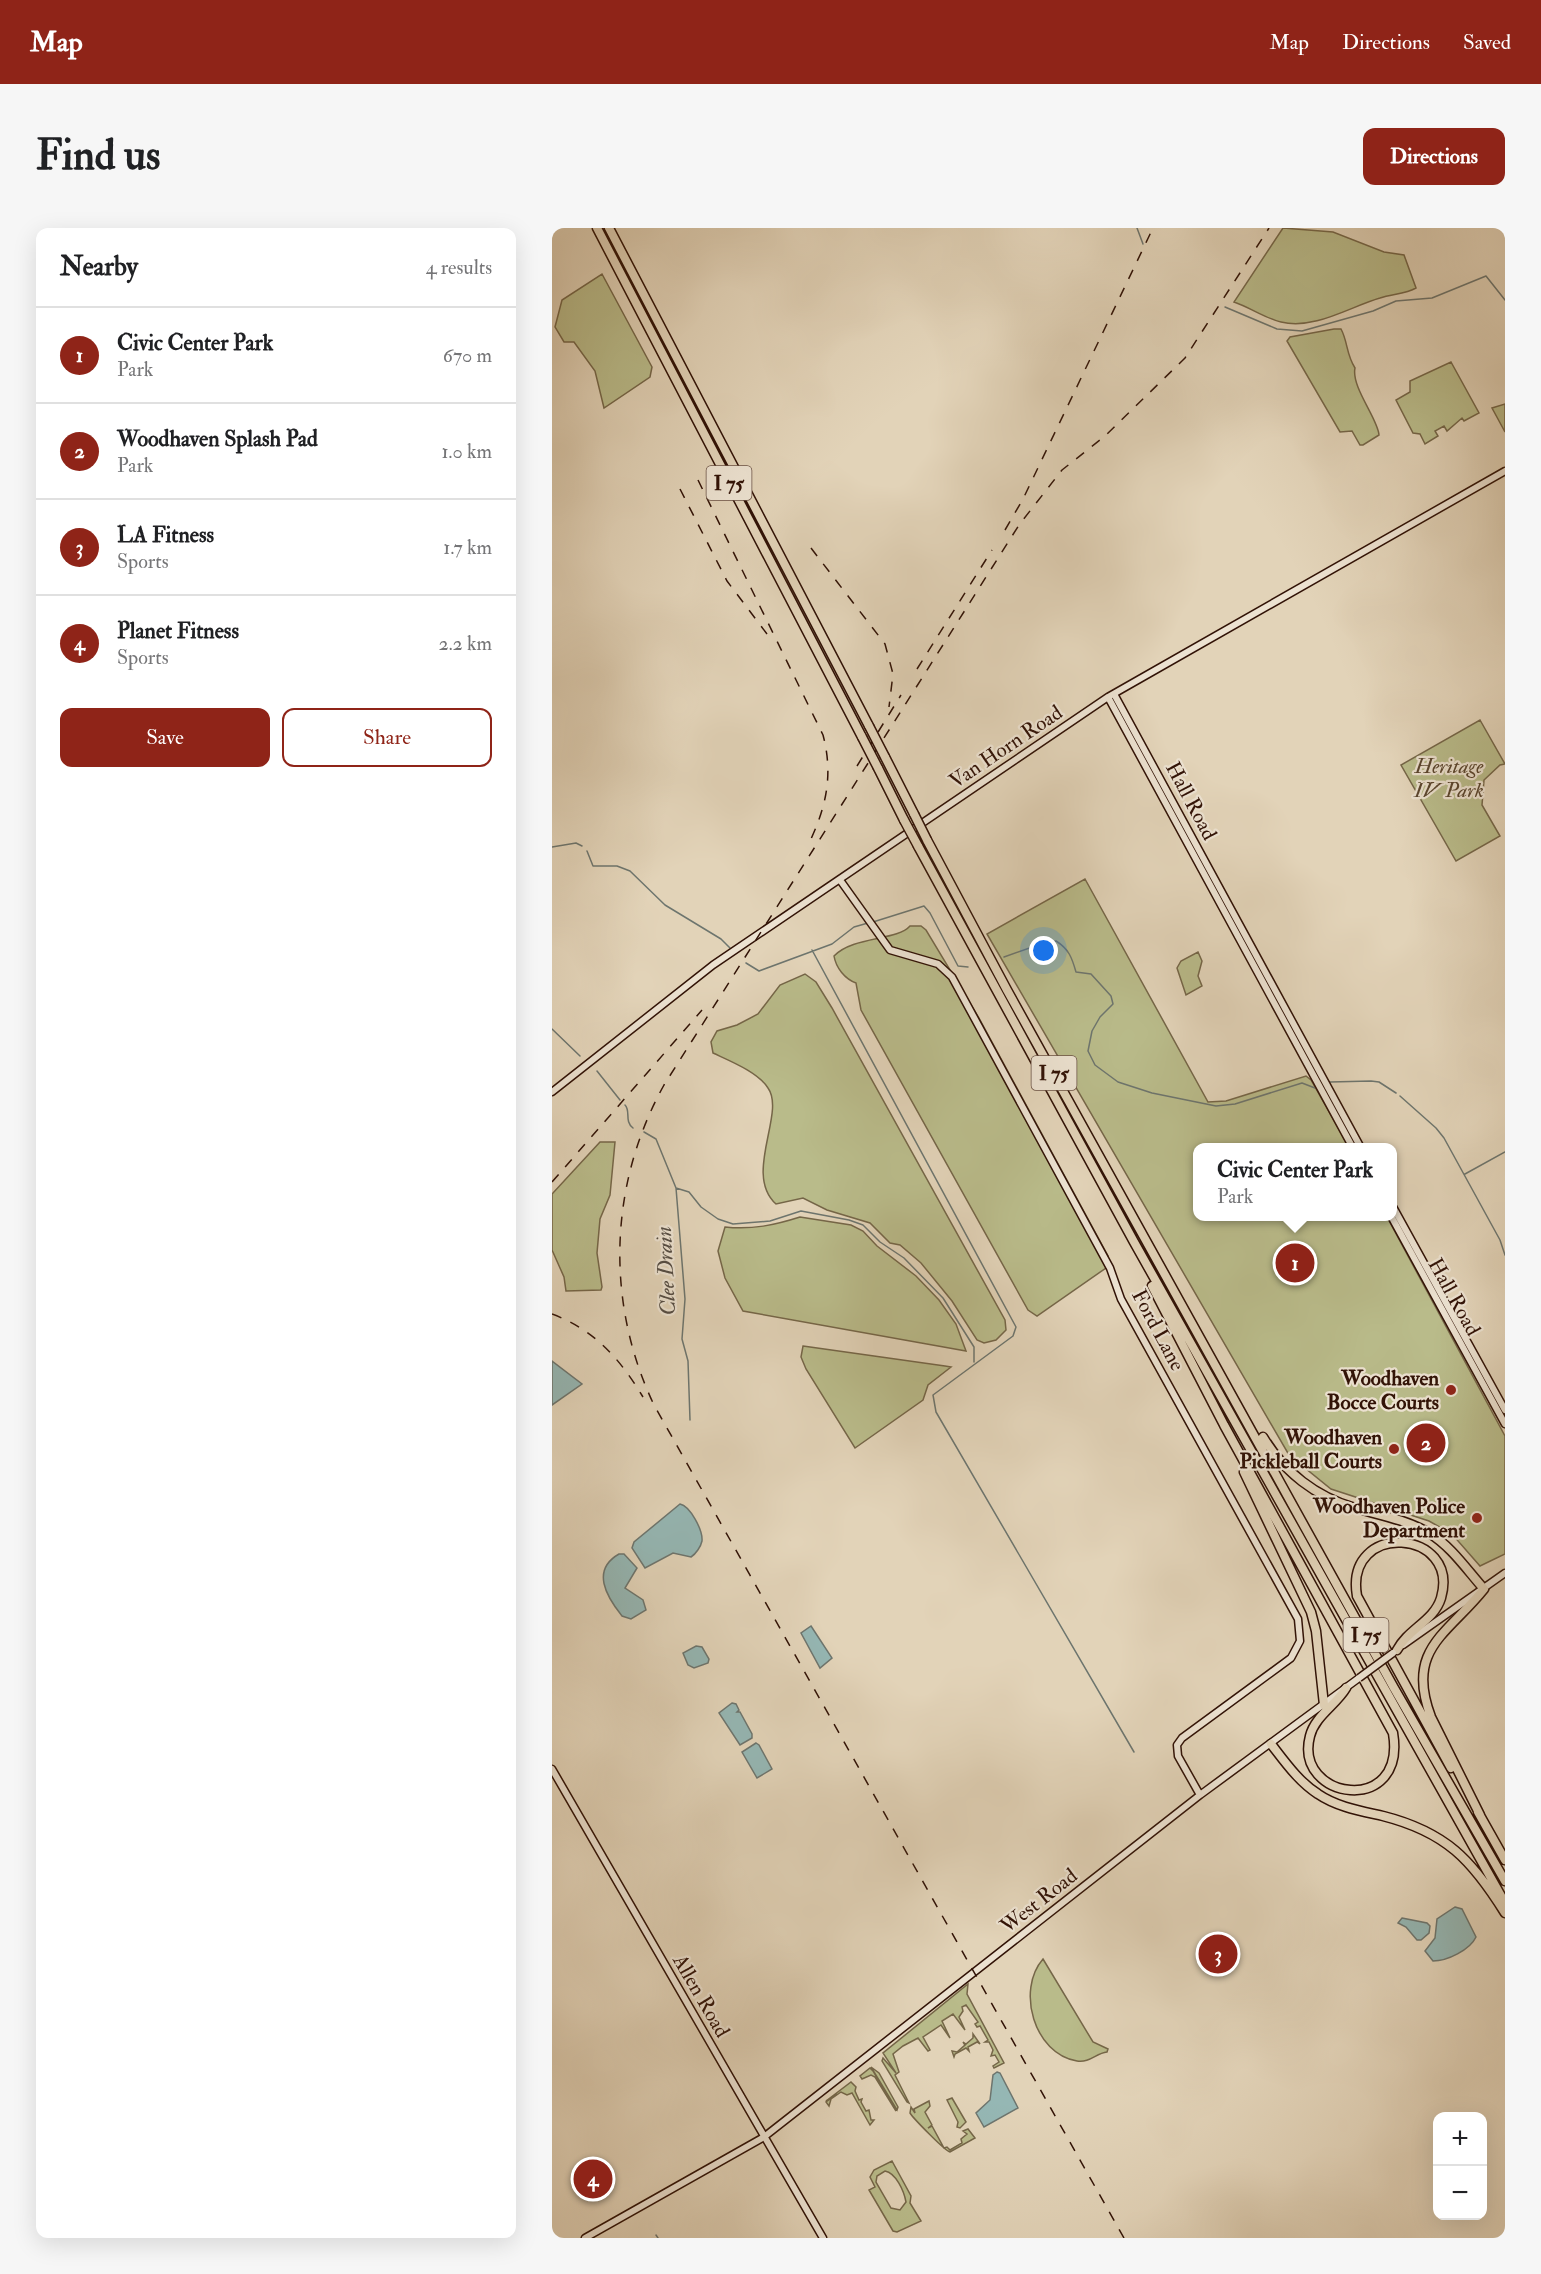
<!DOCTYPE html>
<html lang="en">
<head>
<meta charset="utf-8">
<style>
	:root { --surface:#fff; --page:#f6f6f6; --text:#202124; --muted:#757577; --line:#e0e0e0; --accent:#8f2418 }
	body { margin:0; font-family:"IM FELL Double Pica",serif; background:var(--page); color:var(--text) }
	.controls { position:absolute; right:18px; bottom:18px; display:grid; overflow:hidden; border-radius:12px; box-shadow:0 6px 24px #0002 }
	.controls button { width:54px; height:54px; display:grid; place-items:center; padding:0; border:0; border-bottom:2px solid var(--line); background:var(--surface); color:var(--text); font:30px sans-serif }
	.you { position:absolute; left:492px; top:723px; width:21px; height:21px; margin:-15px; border:4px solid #fff; border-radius:50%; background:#1a73e8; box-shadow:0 0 0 9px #1a73e833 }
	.badge { display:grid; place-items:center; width:39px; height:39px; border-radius:50%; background:var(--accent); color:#fff; font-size:20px; font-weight:700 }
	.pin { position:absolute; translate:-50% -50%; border:3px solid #fff; box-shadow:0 2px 6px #0006 }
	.popup { position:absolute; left:641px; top:915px; width:204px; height:78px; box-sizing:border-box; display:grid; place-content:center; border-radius:12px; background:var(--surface); filter:drop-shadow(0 2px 4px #0005); font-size:20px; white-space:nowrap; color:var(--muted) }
	.popup b { font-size:22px; color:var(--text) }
	.popup::after { content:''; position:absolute; left:50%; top:100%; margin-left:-12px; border:12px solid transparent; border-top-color:var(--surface) }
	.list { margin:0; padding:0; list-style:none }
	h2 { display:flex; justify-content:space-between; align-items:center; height:78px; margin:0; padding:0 24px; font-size:26px }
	h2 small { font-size:20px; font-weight:400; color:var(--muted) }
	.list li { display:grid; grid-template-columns:39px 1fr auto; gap:18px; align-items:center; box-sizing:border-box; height:96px; padding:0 24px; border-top:2px solid var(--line) }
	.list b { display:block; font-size:22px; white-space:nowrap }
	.list p { margin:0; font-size:20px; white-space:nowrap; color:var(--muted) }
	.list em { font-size:20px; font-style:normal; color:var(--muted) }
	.actions { display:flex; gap:12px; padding:18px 24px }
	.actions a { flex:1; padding:14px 0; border:2px solid var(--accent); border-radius:12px; text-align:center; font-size:21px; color:var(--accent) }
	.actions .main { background:var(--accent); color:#fff }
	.map { position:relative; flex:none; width:953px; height:2010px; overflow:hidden; border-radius:12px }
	header { display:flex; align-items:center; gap:36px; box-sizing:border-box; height:84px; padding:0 30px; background:var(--accent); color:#fff }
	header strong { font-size:28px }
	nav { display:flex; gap:33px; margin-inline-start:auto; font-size:21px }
	.intro { display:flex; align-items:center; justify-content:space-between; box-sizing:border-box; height:144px; padding:0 36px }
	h1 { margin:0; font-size:42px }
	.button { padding:15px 27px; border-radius:12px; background:var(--accent); color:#fff; font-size:21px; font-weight:700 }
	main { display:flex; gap:36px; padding:0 36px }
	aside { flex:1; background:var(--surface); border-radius:12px; box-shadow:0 6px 24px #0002 }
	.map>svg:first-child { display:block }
	.green { fill:#b9bb8a; stroke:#756648; stroke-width:1.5; fill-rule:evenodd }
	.water { fill:#95b7b4; stroke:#6d756e; stroke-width:1.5 }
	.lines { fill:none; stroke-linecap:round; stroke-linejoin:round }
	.stream { stroke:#6d756e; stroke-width:1.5 }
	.secondary-casing { stroke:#311206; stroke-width:9 }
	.highway-casing { stroke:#311206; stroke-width:11 }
	.secondary { stroke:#ece2d1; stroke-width:6 }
	.highway { stroke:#e2d3b8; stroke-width:8 }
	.rail { stroke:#311206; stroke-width:1.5; stroke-dasharray:10 10; stroke-linecap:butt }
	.secondary-bridge-casing { stroke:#311206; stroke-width:9; stroke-linecap:butt }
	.highway-bridge-casing { stroke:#311206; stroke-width:11; stroke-linecap:butt }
	.secondary-bridge { stroke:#ece2d1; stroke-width:6 }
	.highway-bridge { stroke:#e2d3b8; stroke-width:8 }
	.poi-dot { fill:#8f2418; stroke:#ece2d1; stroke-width:2 }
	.labels { text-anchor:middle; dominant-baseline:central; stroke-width:4.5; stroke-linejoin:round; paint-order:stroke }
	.shield { fill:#ece2d1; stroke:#695043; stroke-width:1.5 }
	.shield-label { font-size:20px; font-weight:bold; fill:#311206 }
	.street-label { font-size:21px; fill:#311206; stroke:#ece2d1 }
	.park-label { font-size:21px; font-style:italic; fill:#5a452e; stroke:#ece2d1 }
	.poi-label { font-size:21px; font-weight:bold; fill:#311206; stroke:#ece2d1; text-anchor:end }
	.water-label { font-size:22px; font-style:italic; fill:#544c43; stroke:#ece2d1 }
</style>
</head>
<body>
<header>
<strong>Map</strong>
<nav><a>Map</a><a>Directions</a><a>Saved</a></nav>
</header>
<div class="intro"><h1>Find us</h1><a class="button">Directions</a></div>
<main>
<aside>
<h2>Nearby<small>4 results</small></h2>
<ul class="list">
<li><span class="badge">1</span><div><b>Civic Center Park</b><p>Park</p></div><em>670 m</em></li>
<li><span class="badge">2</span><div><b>Woodhaven Splash Pad</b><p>Park</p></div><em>1.0 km</em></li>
<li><span class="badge">3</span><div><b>LA Fitness</b><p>Sports</p></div><em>1.7 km</em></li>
<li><span class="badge">4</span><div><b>Planet Fitness</b><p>Sports</p></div><em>2.2 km</em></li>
</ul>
<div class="actions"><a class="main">Save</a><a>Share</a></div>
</aside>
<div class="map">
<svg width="953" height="2010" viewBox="0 0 953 2010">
	<rect width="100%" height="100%" fill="#e2d3b8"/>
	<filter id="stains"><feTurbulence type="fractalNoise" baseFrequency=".00333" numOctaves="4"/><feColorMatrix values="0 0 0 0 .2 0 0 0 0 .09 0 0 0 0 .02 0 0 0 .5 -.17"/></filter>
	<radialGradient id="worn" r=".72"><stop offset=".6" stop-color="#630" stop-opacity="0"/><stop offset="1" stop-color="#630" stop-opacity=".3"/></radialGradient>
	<!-- green -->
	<path class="green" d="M 731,0 L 781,4 L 832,24 L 852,27 L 864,60 C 854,66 840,66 828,70 C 797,79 763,102 729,94 C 715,91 697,79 682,74 Z
		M 50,46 L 100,139 L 98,149 L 52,180 L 43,143 L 22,114 L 12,114 L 3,99 L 10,72 Z
		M 782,101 L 789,101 C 796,114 794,126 803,140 C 799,159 826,191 827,207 L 811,217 L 808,217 L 800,203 L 788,204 L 735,113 L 738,109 Z
		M 899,134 L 927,185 L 912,193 L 910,190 L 895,203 L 892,198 L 883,203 L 886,208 L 873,216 L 868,206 L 861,205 L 844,172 L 858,164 L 858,153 Z
		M 953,176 L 953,204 L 940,180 Z
		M 928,492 L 953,536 L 948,537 L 932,552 L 930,577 L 948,608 L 904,633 L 849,537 Z
		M 533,651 L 656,874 L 674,873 L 754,848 L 759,852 L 797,919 L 646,920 L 646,988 L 835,989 L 953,1208 L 953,1326 L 928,1338 L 900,1306 L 877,1293 L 779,1261 L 737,1227 L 435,706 Z
		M 358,698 L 369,698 L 374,702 L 427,790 L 556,1028 L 554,1040 L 485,1088 L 476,1082 L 309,782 L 304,755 C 293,751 284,740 282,728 C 301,708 345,713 358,698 Z
		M 646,724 L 650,733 L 646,748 L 650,758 L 634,767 L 625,740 L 629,733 Z
		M 253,746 L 264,754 L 280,780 L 453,1092 L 454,1102 L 444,1112 L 432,1115 L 425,1112 L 400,1073 L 369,1035 L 348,1017 L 338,1015 L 318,995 L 275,982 L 251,970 L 224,976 C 191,946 234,885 216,860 C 206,844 178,833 161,825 L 159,814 L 165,803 L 185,797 L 206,786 L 228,757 Z
		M 48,914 L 63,914 L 58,967 L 48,991 L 45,1025 L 50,1059 L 49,1062 L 14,1063 L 12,1049 L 0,1022 L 0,966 Z
		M 248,989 L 299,997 L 311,1003 L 325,1018 L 364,1048 L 387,1072 L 404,1096 L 414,1123 L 191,1083 L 173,1050 L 166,1023 L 173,999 C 200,1002 223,997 248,989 Z
		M 251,1118 L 393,1138 L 399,1139 L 376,1157 L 371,1172 L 303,1220 L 254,1141 L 249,1129 Z
		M 491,1731 L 541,1814 L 556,1821 L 555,1824 C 544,1825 538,1835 525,1833 C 482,1826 464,1762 491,1731 Z
		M 416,1756 L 415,1766 L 452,1835 L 442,1840 L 441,1838 L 447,1834 L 443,1827 L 439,1828 L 441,1822 L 437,1814 L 433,1814 L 436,1812 L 428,1798 L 425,1799 L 423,1796 L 426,1794 L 414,1777 L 410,1779 L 411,1783 L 407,1789 L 413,1802 L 401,1786 L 390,1793 L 398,1810 L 389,1797 L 371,1809 L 378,1822 L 376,1823 L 366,1810 L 351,1818 L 341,1826 L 347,1844 L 343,1847 L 357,1875 L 355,1874 L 330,1833 L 331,1830 L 344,1845 L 331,1825 Z
		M 421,1806 L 428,1816 L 425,1814 L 416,1819 L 417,1823 L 414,1820 L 403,1826 L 402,1829 L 400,1823 L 405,1824 L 413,1817 L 411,1814 L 414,1816 L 421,1810 Z
		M 319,1839 L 327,1845 L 346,1879 L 345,1882 Z
		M 318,1840 L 321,1843 L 344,1883 L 323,1849 L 319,1847 L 310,1851 L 308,1848 Z
		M 299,1854 L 304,1859 L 303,1863 L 307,1872 L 310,1871 L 309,1874 L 314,1883 L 317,1882 L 319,1892 L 322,1892 L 318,1897 L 300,1865 L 295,1867 L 289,1864 L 279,1871 L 277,1878 L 274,1874 L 285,1866 L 274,1873 Z
		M 400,1870 L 414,1894 L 408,1900 L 405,1899 L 406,1894 L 395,1872 Z
		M 377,1873 L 378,1878 L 373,1884 L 380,1897 L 376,1900 L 380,1898 L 392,1920 L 395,1919 L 398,1922 L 410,1915 L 409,1911 L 415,1906 L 411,1903 L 416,1901 L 423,1910 L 398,1924 C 393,1923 361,1890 358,1885 L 359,1879 L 363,1885 L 362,1881 Z
		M 340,1933 L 359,1968 L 358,1975 L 369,1993 L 345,2004 L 341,2003 L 317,1962 L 323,1959 L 318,1949 L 322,1942 ZM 333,1943 C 344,1945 352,1963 354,1974 L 348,1982 L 339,1980 L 324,1954 L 325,1948 Z"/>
	<!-- water -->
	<path class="water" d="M 0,1133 L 30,1156 L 0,1177 Z
		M 128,1276 C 138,1278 151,1302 150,1313 C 149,1318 144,1326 139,1329 L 121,1325 L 93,1340 L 80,1320 L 82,1314 Z
		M 67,1326 L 72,1326 L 85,1340 L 73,1360 L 91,1372 L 94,1382 L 79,1391 L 70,1388 C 54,1368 39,1342 67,1326 Z
		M 259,1398 L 280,1430 L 268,1440 L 249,1405 Z
		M 144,1418 L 150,1419 L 157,1431 L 156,1435 L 142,1440 L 136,1437 L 131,1425 Z
		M 180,1475 L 184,1476 L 187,1482 L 185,1484 L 188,1484 L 200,1506 L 200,1510 L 188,1517 L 167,1485 Z
		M 204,1515 L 207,1517 L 220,1541 L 205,1550 L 190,1524 Z
		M 903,1679 L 910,1681 L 924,1709 C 918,1722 895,1733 881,1733 L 873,1723 L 883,1710 L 885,1691 Z
		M 850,1690 L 875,1695 L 878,1698 L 877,1705 L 869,1712 L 865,1712 L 854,1699 L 846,1695 Z
		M 445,1844 L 448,1845 L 466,1880 L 432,1899 L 424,1885 L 438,1872 L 441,1847 Z"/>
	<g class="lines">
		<!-- stream -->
		<path class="stream" d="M 585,0 L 591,16
			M 673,79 L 725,101 L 750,103 L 821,83 L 844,73 L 880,70 L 934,48 L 953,72
			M 0,619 L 24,615 L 30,618
			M 35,623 L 41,638 L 65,638 L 78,643 L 113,677 L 169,711 L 178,720
			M 321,694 L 372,678 L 378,685 L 406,738 L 416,739
			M 489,717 L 504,713 C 517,721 520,730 524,744 L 539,746 L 559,768 L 561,776 L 548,789 L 540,803 L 536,823 L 543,837 L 566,854 L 600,865 L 664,878 L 683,876 L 750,855 L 763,860
			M 260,722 L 464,1099 L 461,1108 L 381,1167 L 384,1184 L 582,1524
			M 452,729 L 486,717
			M 194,735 L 207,743 L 280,716 L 302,699 L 316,695
			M 0,801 L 28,828
			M 45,843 L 68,872
			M 778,854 L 819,853 L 827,854 L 844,865
			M 848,868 L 884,900 L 892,910 L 948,1012 L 953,1027
			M 73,877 C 79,883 72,893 81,900
			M 92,904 L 104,911 L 124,960 L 133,1071 L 130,1111 L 136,1133 L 138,1192
			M 913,946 L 953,924
			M 124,960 L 137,964 L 149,979 L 166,991 L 181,996 L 218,993 L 249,983 L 297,992 L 311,997 L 328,1014 L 352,1030 L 391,1070 L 422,1119 L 422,1134
			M 104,2007 L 106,2010"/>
		<defs>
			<path id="secondary" d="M 562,466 L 809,920
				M 556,469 L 801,920
				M 288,652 L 338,722 L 386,736 L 400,749 L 558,1040 L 569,1071 L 746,1391 L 748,1413 L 739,1430 L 630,1510 L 625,1517 L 626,1528 L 648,1567
				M 0,864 L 161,737 L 556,469 L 953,243
				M 840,977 L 953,1182
				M 839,988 L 953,1196
				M 851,1417 L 953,1345
				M 0,1541 L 271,2010
				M 33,2010 L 212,1909 L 648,1567 L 807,1450"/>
			<path id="highway" d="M 45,0 L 310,509
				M 57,0 L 317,498
				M 333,529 L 362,586
				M 326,540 L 352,592
				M 375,612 L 455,762 L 842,1460 L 953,1653
				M 366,618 L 582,1014 L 953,1675
				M 600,1058 L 672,1197 L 841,1505 C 855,1589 741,1572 758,1508 C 763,1488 784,1477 794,1460
				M 711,1209 C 732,1244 764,1269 803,1280 C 828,1287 855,1292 877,1305 C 899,1318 915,1342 932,1361 C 896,1406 853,1421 879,1489 L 928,1587
				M 692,1244 L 759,1384 L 764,1403 L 772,1477
				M 845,1422 C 856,1401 882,1393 889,1370 C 909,1301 792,1292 805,1368 L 899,1540
				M 719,1516 C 733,1534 747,1554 766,1566 C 785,1579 809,1583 831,1588 C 894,1604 920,1632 953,1685
				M 926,1584 L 953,1632"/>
		</defs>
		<!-- secondary casing -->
		<use href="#secondary" class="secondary-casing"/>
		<!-- highway casing -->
		<use href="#highway" class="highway-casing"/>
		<!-- secondary -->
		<use href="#secondary" class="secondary"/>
		<!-- highway -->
		<use href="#highway" class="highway"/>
		<!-- rail -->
		<path class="rail" d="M 146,252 L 271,507 C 281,545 275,576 259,611
			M 128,261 L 175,353 L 215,406
			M 453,302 L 471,271 L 601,0
			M 259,320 L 333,416 L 341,446 L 337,479
			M 365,441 L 440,322
			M 305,538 L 349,467
			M 0,954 L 150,782
			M 0,1086 C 43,1102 68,1131 91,1169
			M 572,2010 L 102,1177 C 53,1074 57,956 112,857 L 467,297 L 510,242 L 553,208 L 633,130 L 717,0"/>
		<defs>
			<path id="secondary-bridge" d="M 807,1450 L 841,1425"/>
			<path id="highway-bridge" d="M 317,498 L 333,529
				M 310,509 L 326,540
				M 362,586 L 375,612
				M 352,592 L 366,618"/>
		</defs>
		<!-- secondary-bridge casing -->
		<use href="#secondary-bridge" class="secondary-bridge-casing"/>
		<!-- highway-bridge casing -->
		<use href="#highway-bridge" class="highway-bridge-casing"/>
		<!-- secondary-bridge -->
		<use href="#secondary-bridge" class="secondary-bridge"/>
		<!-- highway-bridge -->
		<use href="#highway-bridge" class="highway-bridge"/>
	</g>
	<!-- markers -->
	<g class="poi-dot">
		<circle cx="899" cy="1162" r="6"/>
		<circle cx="842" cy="1221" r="6"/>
		<circle cx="925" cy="1290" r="6"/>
	</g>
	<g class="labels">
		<!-- shield labels -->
		<g class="shield">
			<rect x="154.5" y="238" width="45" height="34" rx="4.5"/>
			<rect x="479.5" y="828" width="45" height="34" rx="4.5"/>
			<rect x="791.5" y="1390" width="45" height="34" rx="4.5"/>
		</g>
		<g class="shield-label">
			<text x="177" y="255">I 75</text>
			<text x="502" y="845">I 75</text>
			<text x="814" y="1407">I 75</text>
		</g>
		<!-- street labels -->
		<g class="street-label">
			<text transform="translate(454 519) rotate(-34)">Van Horn Road</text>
			<text transform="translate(639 573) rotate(62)">Hall Road</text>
			<text transform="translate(902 1069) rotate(61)">Hall Road</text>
			<text transform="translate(606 1102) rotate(62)">Ford Lane</text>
			<text transform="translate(487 1673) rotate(-38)">West Road</text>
			<text transform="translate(149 1768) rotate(60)">Allen Road</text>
		</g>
		<!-- park labels -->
		<g class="park-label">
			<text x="897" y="538">Heritage<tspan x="897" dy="24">IV Park</tspan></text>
		</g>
		<!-- poi labels -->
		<g class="poi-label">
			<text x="887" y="1150">Woodhaven<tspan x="887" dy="24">Bocce Courts</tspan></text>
			<text x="830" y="1209">Woodhaven<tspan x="830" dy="24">Pickleball Courts</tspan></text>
			<text x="913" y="1278">Woodhaven Police<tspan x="913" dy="24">Department</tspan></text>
		</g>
		<!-- water labels -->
		<g class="water-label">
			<text transform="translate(114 1043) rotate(-93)">Clee Drain</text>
		</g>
	</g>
	<rect width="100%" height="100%" filter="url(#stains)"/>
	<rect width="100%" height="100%" fill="url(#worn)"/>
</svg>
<div class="controls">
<button>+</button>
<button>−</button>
</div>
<div class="you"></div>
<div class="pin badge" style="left:743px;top:1035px">1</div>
<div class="popup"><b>Civic Center Park</b>Park</div>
<div class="pin badge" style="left:874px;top:1215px">2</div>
<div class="pin badge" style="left:666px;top:1726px">3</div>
<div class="pin badge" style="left:41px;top:1951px">4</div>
</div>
</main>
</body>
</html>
